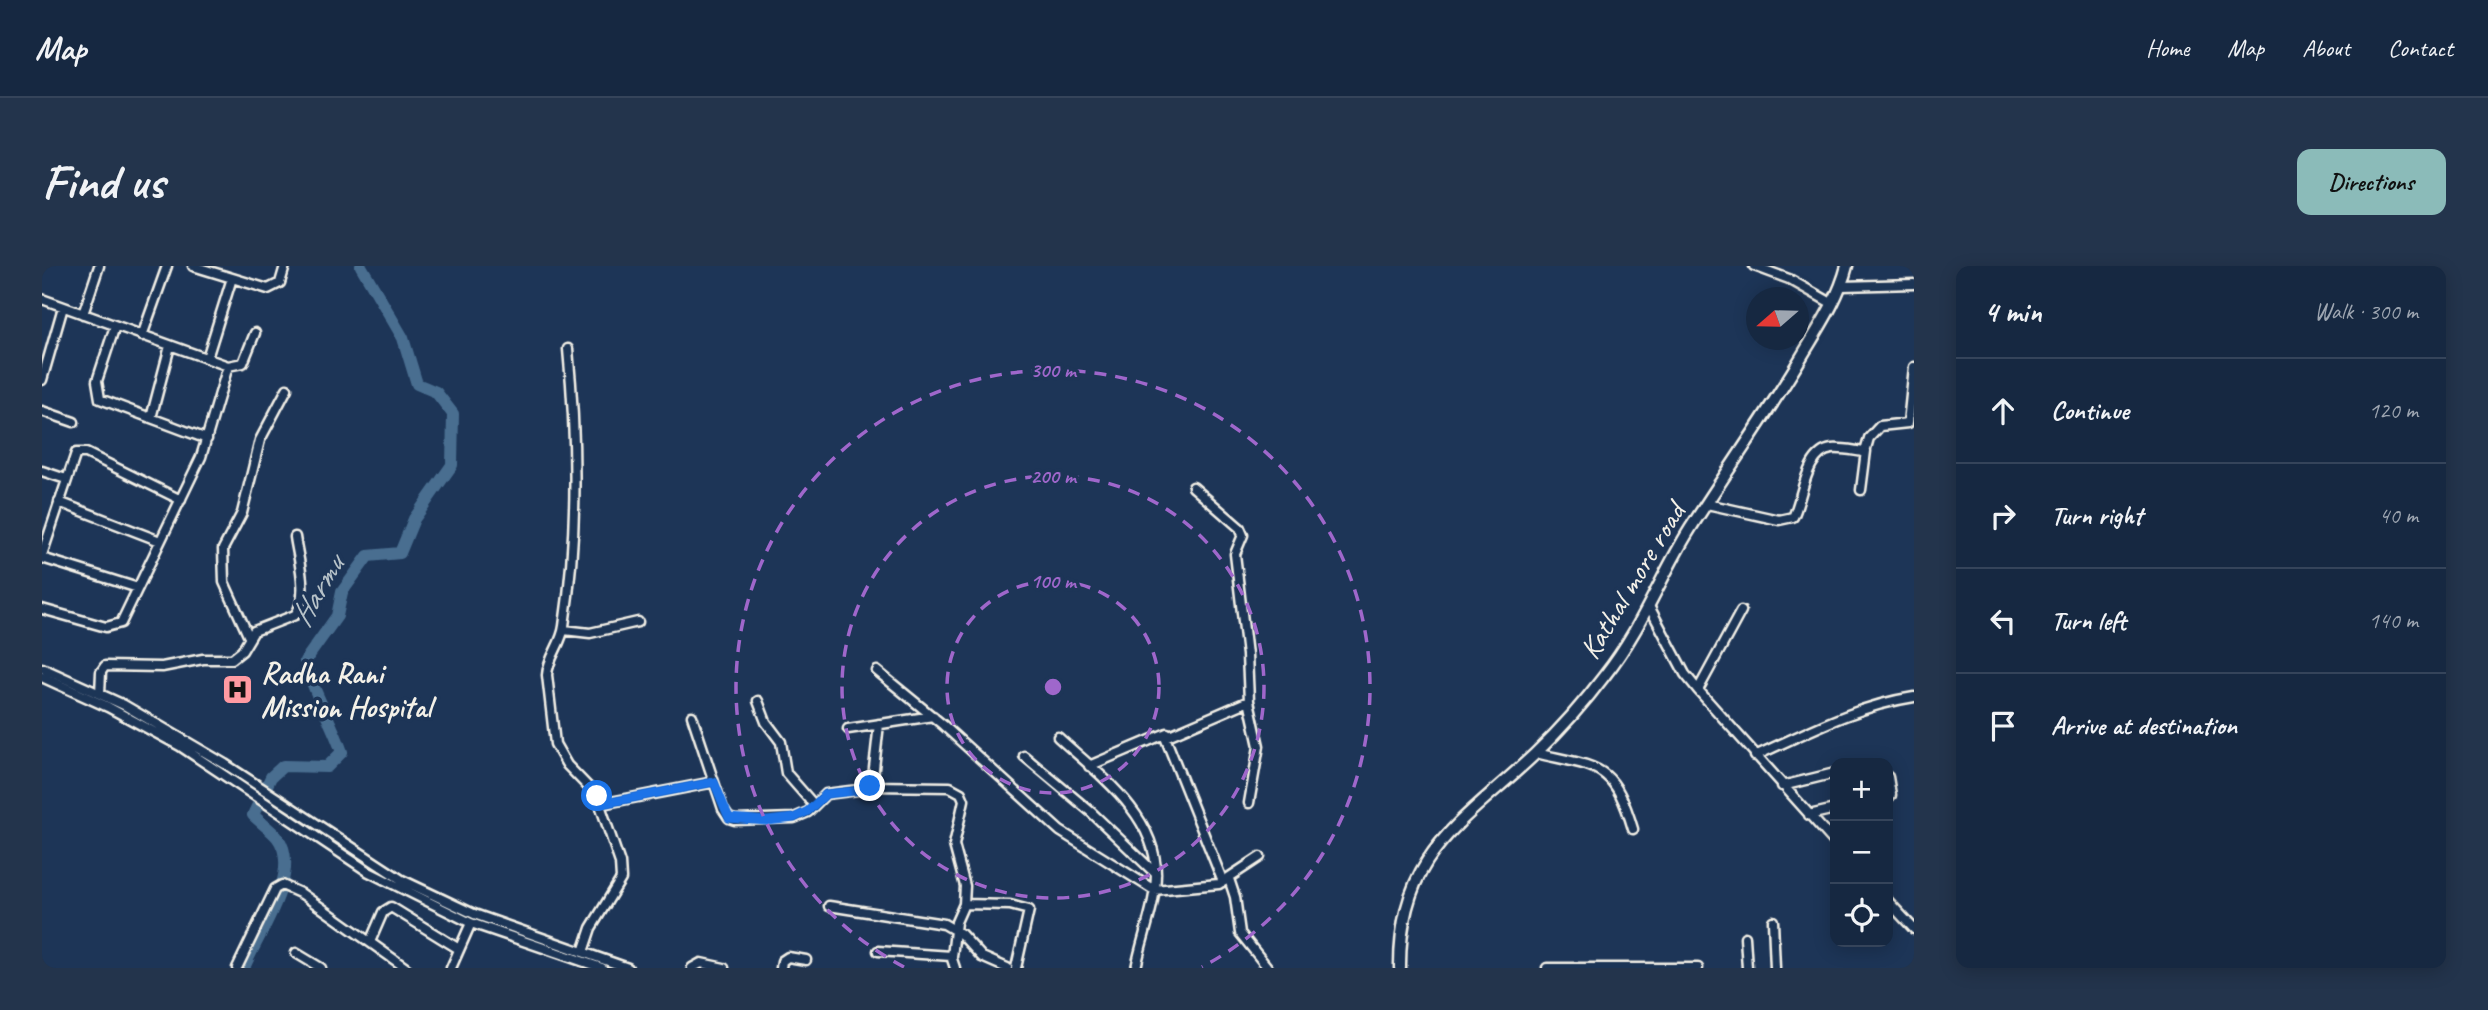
<!DOCTYPE html>
<html lang="en">
<head>
<meta charset="utf-8">
<style>
	:root { --surface:#162841; --page:#23344c; --text:#f1f3f6; --muted:#9ea6b1; --line:#35445a; --accent:#8bbbb9 }
	body { margin:0; font-family:Caveat,sans-serif; background:var(--page); color:var(--text) }
	.controls { position:absolute; right:21px; bottom:21px; display:grid; overflow:hidden; border-radius:14px; box-shadow:0 4px 18px #0003 }
	.controls button { width:63px; height:63px; display:grid; place-items:center; padding:0; border:0; border-bottom:2px solid var(--line); background:var(--surface); color:var(--text); font:35px sans-serif }
	.compass { position:absolute; left:1704px; top:21px; width:63px; height:63px; border-radius:50%; background:var(--surface); box-shadow:0 4px 18px #0003; rotate:250deg }
	.stop { position:absolute; width:21px; height:21px; margin:-16px; border:5px solid #1a73e8; border-radius:50%; background:#fff }
	.stop.end { background:#1a73e8; border-color:#fff; box-shadow:0 2px 7px #0008 }
	.list { margin:0; padding:0; list-style:none }
	h2 { display:flex; justify-content:space-between; align-items:center; height:91px; margin:0; padding:0 28px; font-size:30px }
	h2 small { font-size:23px; font-weight:400; color:var(--muted) }
	.list li { display:grid; grid-template-columns:46px 1fr auto; gap:21px; align-items:center; box-sizing:border-box; height:105px; padding:0 28px; border-top:2px solid var(--line) }
	.list b { display:block; font-size:26px; white-space:nowrap }
	.list em { font-size:23px; font-style:normal; color:var(--muted) }
	.icon { flex:none; width:38px; height:38px; fill:none; stroke:currentColor; stroke-width:2; stroke-linecap:round; stroke-linejoin:round }
	.map { position:relative; flex:none; width:1872px; height:702px; overflow:hidden; border-radius:14px }
	header { display:flex; align-items:center; gap:42px; box-sizing:border-box; height:98px; padding:0 35px; background:var(--surface); border-bottom:2px solid var(--line) }
	header strong { font-size:33px }
	nav { display:flex; gap:38px; margin-inline-start:auto; font-size:24px }
	.intro { display:flex; align-items:center; justify-content:space-between; box-sizing:border-box; height:168px; padding:0 42px }
	h1 { margin:0; font-size:49px }
	.button { padding:18px 32px; border-radius:14px; background:var(--accent); color:#111; font-size:24px; font-weight:700 }
	main { display:flex; gap:42px; padding:0 42px }
	aside { flex:1; background:var(--surface); border-radius:14px; box-shadow:0 4px 18px #0003 }
	.map>svg:first-child { display:block }
	.lines { fill:none; stroke-linecap:round; stroke-linejoin:round }
	.river { stroke:#496e90; stroke-width:12 }
	.minor-casing { stroke:#f4f1e8; stroke-width:13 }
	.major-casing { stroke:#f4f1e8; stroke-width:15 }
	.minor { stroke:#1d3557; stroke-width:8 }
	.major { stroke:#1d3557; stroke-width:10 }
	.route { stroke:#1a73e8; stroke-width:9 }
	.ring { fill:none; stroke:#9f67cb; stroke-width:3.5; stroke-dasharray:12 9 }
	.labels { text-anchor:middle; dominant-baseline:central; stroke-width:7; stroke-linejoin:round; paint-order:stroke }
	.street-label { font-size:30px; fill:#f4f1e8; stroke:#1d3557 }
	.poi-label { font-size:30px; font-weight:bold; fill:#f4f1e8; stroke:#1d3557; text-anchor:start }
	.water-label { font-size:32px; font-style:italic; fill:#b8c3c9; stroke:#1d3557 }
	.centre { fill:#9f67cb; stroke:#1d3557; stroke-width:3.5 }
	.ring-label { font-size:21px; text-anchor:middle; font-weight:bold; fill:#9f67cb; stroke:#1d3557; stroke-width:7; stroke-linejoin:round; paint-order:stroke }
</style>
</head>
<body>
<header>
<strong>Map</strong>
<nav><a>Home</a><a>Map</a><a>About</a><a>Contact</a></nav>
</header>
<div class="intro"><h1>Find us</h1><a class="button">Directions</a></div>
<main>
<div class="map">
<svg width="1872" height="702" viewBox="0 0 1872 702">
	<rect width="100%" height="100%" fill="#1d3557"/>
	<filter id="ink" filterUnits="userSpaceOnUse"><feTurbulence type="fractalNoise" baseFrequency=".0143" numOctaves="2"/><feDisplacementMap in="SourceGraphic" scale="14" xChannelSelector="R" yChannelSelector="G"/><feConvolveMatrix kernelMatrix="1 2 1 2 8 2 1 2 1" color-interpolation-filters="sRGB"/></filter>
	<g filter="url(#ink)">
		<g class="lines">
			<!-- river -->
			<path class="river" d="M 202,702 C 215,669 262,605 235,571 C 228,563 218,556 211,549 L 229,511 L 241,500 L 285,501 L 300,486 C 289,454 271,427 263,395 L 295,350 L 300,326 L 326,290 L 358,287 L 372,253 L 410,199 L 411,148 L 394,126 L 375,118 L 361,72 L 319,0"/>
			<defs>
				<path id="minor" d="M 151,0 L 226,23 L 238,17 L 243,0
					M 1712,0 L 1747,13 L 1791,38
					M 1800,20 L 1872,18
					M 0,33 L 186,100 L 201,97 L 213,67
					M 41,48 L 57,0
					M 73,60 L 55,115 L 58,133 L 165,173
					M 100,70 L 125,0
					M 526,83 C 535,175 536,267 522,360 C 520,378 506,391 505,409 L 513,478 L 525,499 L 555,530 L 578,597 L 579,613 L 549,662 L 541,686
					M 165,92 L 190,12
					M 0,114 L 21,41
					M 0,145 L 32,156
					M 109,152 L 128,80
					M 0,205 L 24,213
					M 1151,221 L 1198,262 L 1201,269 L 1193,288 L 1205,389 L 1207,435 L 1123,471 L 1181,616
					M 1819,224 L 1824,185
					M 17,236 L 118,275
					M 1665,238 L 1737,254 L 1751,251 C 1761,232 1763,186 1790,183 C 1801,182 1813,185 1823,186 L 1827,172 L 1838,160 L 1866,157 L 1872,101
					M 0,289 L 34,187 L 44,187 L 139,234
					M 0,292 L 96,322
					M 1608,342 L 1643,408 L 1656,424 L 1793,577
					M 0,343 L 64,361 L 79,357 L 159,191 L 186,100
					M 522,364 L 548,367 L 596,356
					M 206,369 L 182,316 L 181,283 L 200,247 L 218,174 L 245,123
					M 0,402 L 82,439 L 183,498 L 360,614 L 432,648 L 586,702
					M 835,405 L 901,459 L 1018,565 L 1112,624 L 1177,618 L 1218,591
					M 0,411 L 66,441 L 138,480 L 327,606 L 429,657 L 560,702
					M 1656,424 L 1699,345
					M 58,428 L 59,406 L 63,400 L 120,401 L 161,393 L 190,393 L 200,385 L 212,365 L 253,349 C 268,330 256,293 253,271
					M 716,435 L 724,456 L 739,476 L 744,507 L 772,539
					M 1207,435 L 1217,480 L 1207,537
					M 650,450 L 681,543 L 687,552 L 693,554 L 752,552 L 766,546 L 784,528 L 824,523 L 831,511 L 837,458
					M 806,463 L 891,450
					M 1016,471 C 1055,507 1114,548 1114,607 C 1114,638 1100,671 1094,702
					M 1494,487 C 1557,502 1571,496 1591,563
					M 982,490 L 1049,546 L 1114,608
					M 1713,490 C 1766,466 1814,440 1872,431
					M 1047,500 L 1125,467
					M 1846,511 L 1849,529 L 1846,532
					M 828,520 L 908,521 L 919,527 L 922,534 L 912,579 L 923,620 L 922,638 L 914,656 L 910,691
					M 1740,520 L 1793,507
					M 559,538 L 672,516
					M 1767,549 L 1793,543
					M 1187,613 L 1193,631 L 1198,667 L 1226,702
					M 1846,635 L 1872,663
					M 922,638 L 968,639 L 987,644 L 974,702
					M 787,640 L 902,658 L 919,668 L 940,691 L 965,702
					M 1731,655 L 1733,702
					M 1703,671 L 1705,702
					M 328,676 L 341,646 L 349,641 L 417,683
					M 836,685 L 909,690 L 913,702
					M 254,687 L 279,702
					M 195,702 L 233,623 L 240,619 L 260,628 L 364,702
					M 409,702 L 429,657
					M 650,702 L 659,697 L 682,702
					M 739,702 L 740,695 L 746,691 L 764,694
					M 1505,702 L 1656,702"/>
				<path id="major" d="M 1358,702 C 1357,587 1419,558 1493,488 C 1518,464 1542,437 1563,409 C 1599,364 1618,311 1648,263 C 1686,203 1727,146 1763,85 C 1780,57 1797,31 1805,0"/>
			</defs>
			<!-- minor casing -->
			<use href="#minor" class="minor-casing"/>
			<!-- major casing -->
			<use href="#major" class="major-casing"/>
			<!-- minor -->
			<use href="#minor" class="minor"/>
			<!-- major -->
			<use href="#major" class="major"/>
		</g>
	</g>
	<g class="lines" filter="url(#ink)">
		<!-- route -->
		<path class="route" d="M 555,530 L 559,538 L 672,516 L 687,552 L 725,555 L 752,552 L 766,545 L 784,528 L 822,524 L 828,520"/>
	</g>
	<!-- distance rings -->
	<g class="ring">
		<circle cx="1011" cy="421" r="106"/>
		<circle cx="1011" cy="421" r="211"/>
		<path d="M862 701A317 317 0 1 1 1160 701"/>
	</g>
	<!-- icons -->
	<defs>
		<symbol id="hospital-square" viewBox="-11 -11 22 22"><rect x="-9" y="-9" width="18" height="18" rx="4" fill="#ff9aa2" stroke="#1d3557"/><path d="M-5-5h3v3.5h4V-5h3V5h-3V1.5h-4V5h-3Z" fill="#111"/></symbol>
	</defs>
	<g fill-rule="evenodd">
		<use href="#hospital-square" x="178" y="406" width="35" height="35"/>
	</g>
	<g class="labels">
		<!-- street labels -->
		<g class="street-label">
			<text transform="translate(1590 315) rotate(-59)">Kathal more road</text>
		</g>
		<!-- poi labels -->
		<g class="poi-label">
			<text x="219" y="407">Radha Rani<tspan x="219" dy="34">Mission Hospital</tspan></text>
		</g>
		<!-- water labels -->
		<g class="water-label">
			<text transform="translate(275 325) rotate(-60)">Harmu</text>
		</g>
	</g>
	<circle cx="1011" cy="421" r="10" class="centre"/>
	<g class="ring-label">
		<text x="1011" y="111">300 m</text>
		<text x="1011" y="217">200 m</text>
		<text x="1011" y="322">100 m</text>
	</g>
</svg>
<div class="controls">
<button>+</button>
<button>−</button>
<button><svg class="icon" aria-label="locate" viewBox="0 0 24 24"><circle cx="12" cy="12" r="6"/><path d="M12 2v4M12 18v4M2 12h4M18 12h4"/></svg></button>
</div>
<svg class="compass" viewBox="-18 -18 36 36"><path d="M0-13l5 13h-10z" fill="#e53935"/><path d="M0 13l5-13h-10z" fill="#9ea6b1"/></svg>
<div class="stop" style="left:555px;top:530px"></div>
<div class="stop end" style="left:828px;top:520px"></div>
</div>
<aside>
<h2>4 min<small>Walk · 300 m</small></h2>
<ul class="list">
<li><svg class="icon" aria-label="ahead" viewBox="0 0 24 24"><path d="M12 20V5M6 11l6-6 6 6"/></svg><div><b>Continue</b></div><em>120 m</em></li>
<li><svg class="icon" aria-label="right" viewBox="0 0 24 24"><path d="M7 20v-9h11M14 6l5 5-5 5"/></svg><div><b>Turn right</b></div><em>40 m</em></li>
<li><svg class="icon" aria-label="left" viewBox="0 0 24 24"><path d="M17 20v-9H6M10 6l-5 5 5 5"/></svg><div><b>Turn left</b></div><em>140 m</em></li>
<li><svg class="icon" aria-label="arrive" viewBox="0 0 24 24"><path d="M6 21V4h12l-3 4 3 4H6"/></svg><div><b>Arrive at destination</b></div></li>
</ul>
</aside>
</main>
</body>
</html>
